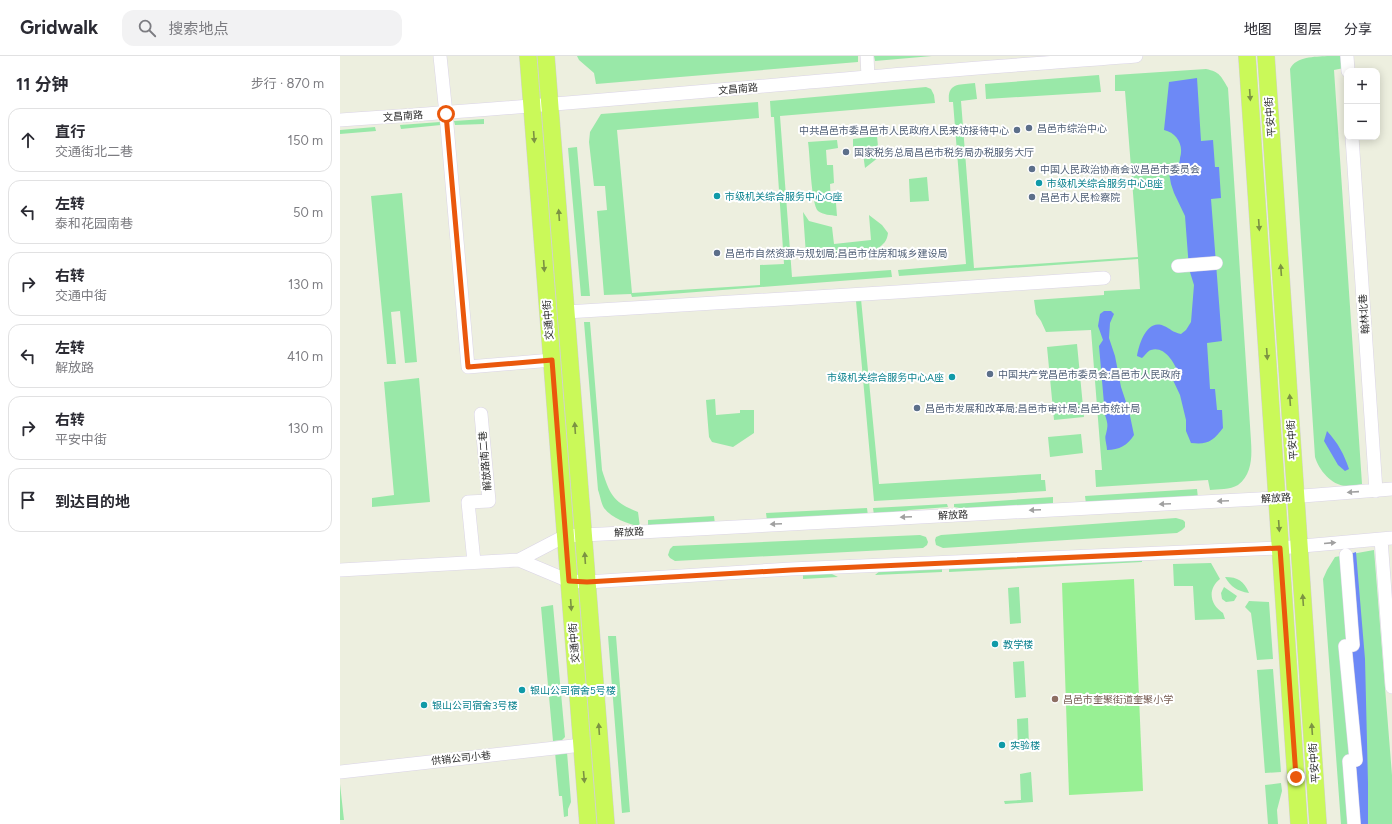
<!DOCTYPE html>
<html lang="zh">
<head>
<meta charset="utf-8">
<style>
	:root { --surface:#fff; --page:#f2f2f3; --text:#2b2b33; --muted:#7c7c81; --line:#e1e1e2 }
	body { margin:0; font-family:Figtree,"Noto Sans SC",sans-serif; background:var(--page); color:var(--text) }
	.controls { position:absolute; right:12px; top:12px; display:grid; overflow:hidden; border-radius:8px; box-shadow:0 2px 10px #0003 }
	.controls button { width:36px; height:36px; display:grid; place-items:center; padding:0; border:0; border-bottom:1px solid var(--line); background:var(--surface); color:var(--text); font:20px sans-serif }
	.stop { position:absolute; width:12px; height:12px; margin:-9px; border:3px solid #ea580c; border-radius:50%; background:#fff }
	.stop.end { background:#ea580c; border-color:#fff; box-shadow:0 1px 4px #0008 }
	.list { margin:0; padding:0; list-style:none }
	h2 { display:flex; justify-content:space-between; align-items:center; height:52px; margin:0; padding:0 16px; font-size:17px }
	h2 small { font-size:13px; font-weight:400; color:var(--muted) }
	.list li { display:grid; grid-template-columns:26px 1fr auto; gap:12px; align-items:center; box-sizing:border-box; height:64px; margin:0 8px 8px; padding:0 8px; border:1px solid var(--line); border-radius:12px }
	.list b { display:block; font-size:15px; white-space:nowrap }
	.list p { margin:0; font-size:13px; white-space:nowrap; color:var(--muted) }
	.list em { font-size:13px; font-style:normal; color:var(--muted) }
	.icon { flex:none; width:22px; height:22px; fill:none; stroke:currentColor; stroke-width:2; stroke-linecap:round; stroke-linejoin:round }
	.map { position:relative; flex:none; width:1052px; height:768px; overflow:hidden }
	header { display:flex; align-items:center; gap:24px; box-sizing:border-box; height:56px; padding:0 20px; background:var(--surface); border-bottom:1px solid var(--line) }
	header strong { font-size:19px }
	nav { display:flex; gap:22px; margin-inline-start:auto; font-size:14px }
	.search { width:280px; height:36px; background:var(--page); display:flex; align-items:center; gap:10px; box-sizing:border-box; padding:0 14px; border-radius:12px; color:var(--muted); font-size:15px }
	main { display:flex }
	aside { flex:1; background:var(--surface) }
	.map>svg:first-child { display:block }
	.green { fill:#99e8a8 }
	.pitch { fill:#98f094 }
	.water { fill:#6d89f6 }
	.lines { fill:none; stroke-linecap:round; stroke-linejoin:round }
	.minor-casing { stroke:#dad4e6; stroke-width:14 }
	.major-casing { stroke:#d1d1d1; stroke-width:18 }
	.minor { stroke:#fff; stroke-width:13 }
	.major { stroke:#caf959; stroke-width:17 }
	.oneway { fill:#7c9343 }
	.oneway2 { fill:#a0a0a0 }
	.route { stroke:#ea580c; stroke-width:5 }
	.service-dot { fill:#5c6f8a; stroke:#fff; stroke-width:1.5 }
	.culture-dot { fill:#0f9aa8; stroke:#fff; stroke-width:1.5 }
	.education-dot { fill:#8d6e63; stroke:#fff; stroke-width:1.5 }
	.labels { text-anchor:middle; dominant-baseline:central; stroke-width:4; stroke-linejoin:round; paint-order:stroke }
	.street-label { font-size:10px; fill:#2d2d2d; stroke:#fff }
	.service-label { font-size:10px; fill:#4e5e75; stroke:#fff; text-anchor:start }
	.culture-label { font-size:10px; fill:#0d838f; stroke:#fff; text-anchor:start }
	.education-label { font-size:10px; fill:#785e54; stroke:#fff; text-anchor:start }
</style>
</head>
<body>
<header>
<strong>Gridwalk</strong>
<div class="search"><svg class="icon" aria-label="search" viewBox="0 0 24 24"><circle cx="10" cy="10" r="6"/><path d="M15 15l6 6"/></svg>搜索地点</div>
<nav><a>地图</a><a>图层</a><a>分享</a></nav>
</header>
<main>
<aside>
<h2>11 分钟<small>步行 · 870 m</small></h2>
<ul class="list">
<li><svg class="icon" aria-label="ahead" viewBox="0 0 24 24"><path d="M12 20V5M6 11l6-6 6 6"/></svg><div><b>直行</b><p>交通街北二巷</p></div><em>150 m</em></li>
<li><svg class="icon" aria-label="left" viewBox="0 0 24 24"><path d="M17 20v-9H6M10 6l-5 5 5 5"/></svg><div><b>左转</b><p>泰和花园南巷</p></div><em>50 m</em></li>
<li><svg class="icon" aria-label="right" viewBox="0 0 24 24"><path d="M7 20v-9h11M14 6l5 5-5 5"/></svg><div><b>右转</b><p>交通中街</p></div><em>130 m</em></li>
<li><svg class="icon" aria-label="left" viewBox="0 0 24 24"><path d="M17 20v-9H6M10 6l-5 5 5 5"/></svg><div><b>左转</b><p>解放路</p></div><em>410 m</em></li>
<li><svg class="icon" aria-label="right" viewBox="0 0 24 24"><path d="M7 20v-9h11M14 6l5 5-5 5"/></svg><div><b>右转</b><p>平安中街</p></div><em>130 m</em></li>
<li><svg class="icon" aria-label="arrive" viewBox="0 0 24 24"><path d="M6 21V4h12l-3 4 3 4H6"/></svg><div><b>到达目的地</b></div></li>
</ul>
</aside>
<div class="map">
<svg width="1052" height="768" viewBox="0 0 1052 768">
	<rect width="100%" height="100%" fill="#edefdf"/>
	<!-- green -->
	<path class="green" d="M 237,0 L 518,0 L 518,6 L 256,28 L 254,17 L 239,4 Z
		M 534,0 L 592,0 L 535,5 Z
		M 987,0 L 1002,0 L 1004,12 L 994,14 L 1022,428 C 1017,429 1011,430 1006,430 C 991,429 979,414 975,401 L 950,13 C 956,0 975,1 987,0 Z
		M 866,13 C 880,16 881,20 888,32 L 911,385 C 912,401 912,418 898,429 C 890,434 878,433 870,434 L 868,424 L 756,431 L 755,414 L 762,414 L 751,274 L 706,276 L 701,265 L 696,258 L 694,244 L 764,239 L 764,235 L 800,233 L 798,203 L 559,220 L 558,214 L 626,208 L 613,46 L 609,46 C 607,26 620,29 635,27 L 637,43 L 621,45 L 634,212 L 798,201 L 785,35 L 775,35 L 775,19 Z
		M 759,19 L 761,36 L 646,43 L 645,28 Z
		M 586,31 L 591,33 L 594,39 L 595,47 L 440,60 L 452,221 L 551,214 L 552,221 L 292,241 L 291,238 L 264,239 L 257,155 L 267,154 L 265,130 L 254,130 L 249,86 L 250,76 L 261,58 L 418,46 L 419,62 L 277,74 L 292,237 L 420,229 L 420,209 L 444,208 L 434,61 L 431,61 L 430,45 Z
		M 144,63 L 144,68 L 115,69 L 114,65 Z
		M 100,66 L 101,69 L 61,73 L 60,69 Z
		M 35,71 L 36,75 L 0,78 L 0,74 Z
		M 537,80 L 539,101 L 525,112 L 522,90 L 513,91 L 513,83 Z
		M 497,84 L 498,92 L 486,94 L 487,109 L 493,109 L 494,127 L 490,128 L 491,147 L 496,147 L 497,160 C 491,159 483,159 478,155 C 471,148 470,98 468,86 Z
		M 237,91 L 250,240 L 241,240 L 228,92 Z
		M 587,121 L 589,145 L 570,146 L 569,123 Z
		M 62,137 L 77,306 L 65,307 L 60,255 L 51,256 L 56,308 L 47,308 L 31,140 Z
		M 463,156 L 469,165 L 492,171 L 494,188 L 531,184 L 529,159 L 542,169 L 548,177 C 547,185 544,188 537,193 L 466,199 Z
		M 521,243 L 539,428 L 701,418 L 701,424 L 705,424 L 706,435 L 534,445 L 516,245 Z
		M 244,266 L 250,266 L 262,414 C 270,439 273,446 298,456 L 300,471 C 288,467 272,463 264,452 C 261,447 260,439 258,434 Z
		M 737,288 L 744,361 L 714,364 L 707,291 Z
		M 79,322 L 90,446 L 32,451 L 32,442 L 54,439 L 44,326 Z
		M 375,343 L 376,359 L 400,357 L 400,354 L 414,354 L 414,377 L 393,391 L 372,386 L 369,381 L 366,344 Z
		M 741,378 L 743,397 L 710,401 L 708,381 Z
		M 857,433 L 858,442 L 746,448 L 745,440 Z
		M 713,441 L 713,449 L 631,454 L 614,451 L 614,448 Z
		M 607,448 L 608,451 L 569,454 L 558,458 L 534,459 L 533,452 Z
		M 527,452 L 528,460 L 427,465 L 426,457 Z
		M 374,460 L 375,468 L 308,471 L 308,464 Z
		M 836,462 L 843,464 L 845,466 L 845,471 L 842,474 L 837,477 L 603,492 L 596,489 L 595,484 L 596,481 L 601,479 Z
		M 580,479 L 586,481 L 588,486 L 587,489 L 583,492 L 335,505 L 330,502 L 328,499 L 330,493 L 333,490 Z
		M 1034,494 L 1052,719 L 1052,768 L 1001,768 L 983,523 L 987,514 L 995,501 Z
		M 802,502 L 802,506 L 609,516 L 609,512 Z
		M 871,507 L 880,523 C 867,533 870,549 883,557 L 885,563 L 855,564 L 853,530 L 834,530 L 833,508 Z
		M 602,512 L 602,516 L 535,519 L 541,514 Z
		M 486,515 L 498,521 L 463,523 L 463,517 Z
		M 885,521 C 898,521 904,525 909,537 C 897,535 891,531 885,521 Z
		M 679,531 L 681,567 L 670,568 L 668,532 Z
		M 884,531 L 897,540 L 894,545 L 886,546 L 882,543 L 881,537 Z
		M 909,545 L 929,546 L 933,603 L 917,604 L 911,557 L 905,551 Z
		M 213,549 L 225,681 L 222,684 L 213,685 L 201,551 Z
		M 268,580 L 276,580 L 290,756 L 282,757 Z
		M 684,605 L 686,641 L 675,642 L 673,606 Z
		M 933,613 L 941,716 L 925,717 L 917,614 Z
		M 688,662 L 689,691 L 678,692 L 677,663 Z
		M 215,696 L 227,696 L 231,746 L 228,753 L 228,760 L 224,761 L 222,740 L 219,740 Z
		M 691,716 L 693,746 L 665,748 L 664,745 L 681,744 L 680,718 Z
		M 941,727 L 942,735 L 937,754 L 938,768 L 928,768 L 925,729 Z
		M 0,728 L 4,764 L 0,764 Z"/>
	<!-- pitch -->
	<path class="pitch" d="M 794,523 L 803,735 L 729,739 L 722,527 Z"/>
	<!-- water -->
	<path class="water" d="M 857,22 L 861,85 L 873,84 L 875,111 L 879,111 L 881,142 L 871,143 L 882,285 L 867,287 L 870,333 L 875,333 L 877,354 L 882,354 L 883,372 C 873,385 868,389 851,387 L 846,375 L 846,364 L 840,339 L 832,322 L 837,314 C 833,305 824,290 811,294 C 807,295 805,300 802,302 L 797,300 C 799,288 807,262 824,270 C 831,273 832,276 841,278 L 846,274 L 851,266 L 854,229 L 849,213 L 845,160 L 834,137 L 831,128 L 829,117 C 831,115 835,113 837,111 C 839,109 840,104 840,102 C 844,89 837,77 824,74 L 829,26 Z
		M 764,255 L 771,255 L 774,258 L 770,267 L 769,282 L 775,300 L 781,331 L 789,355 L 794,379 C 788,389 779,394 767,394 C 767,389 764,382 766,378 C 768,369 768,368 765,359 L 759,290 L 763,284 L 758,270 L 760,258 Z
		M 987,375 C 998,387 1004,398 1009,413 L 1005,415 L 998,409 L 984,385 Z
		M 1016,496 L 1025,603 L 1028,727 L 1028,768 L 1018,768 L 1009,594 L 1010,498 Z"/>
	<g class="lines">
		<defs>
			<path id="minor" d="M 100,0 L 106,58 L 128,311 L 212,304
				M 527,0 L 528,21
				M 1007,0 L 1008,15
				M 0,64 C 176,53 352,36 528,21 C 617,13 707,7 796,0
				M 1012,81 L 1036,435
				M 838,210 L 876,207
				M 226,256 L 557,236 L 764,222
				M 1041,483 L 1052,631
				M 1006,499 L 1013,589 L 1005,590 L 1016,704 L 1009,705 L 1014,768
				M 179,504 L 229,525 L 247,526 L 451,513 L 940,492 L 1052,482
				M 134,506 L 128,446 L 149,445 L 141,358
				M 0,514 L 179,504 L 225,480 L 244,479 L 937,442 L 1052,433
				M 0,716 L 242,689"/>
			<path id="major" d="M 188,0 L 248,768
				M 206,0 L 266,768
				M 907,0 L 959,768
				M 926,0 L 978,768"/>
		</defs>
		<!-- minor casing -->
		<use href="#minor" class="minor-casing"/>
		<!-- major casing -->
		<use href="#major" class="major-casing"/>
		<!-- minor -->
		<use href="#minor" class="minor"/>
		<!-- major -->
		<use href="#major" class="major"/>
	</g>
	<!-- one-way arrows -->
	<defs><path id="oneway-solid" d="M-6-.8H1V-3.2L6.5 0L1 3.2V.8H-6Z"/></defs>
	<g class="oneway">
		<use href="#oneway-solid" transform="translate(910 39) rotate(86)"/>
		<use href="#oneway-solid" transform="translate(194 81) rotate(86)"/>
		<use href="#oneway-solid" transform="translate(219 159) rotate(-94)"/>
		<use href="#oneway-solid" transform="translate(919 169) rotate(86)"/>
		<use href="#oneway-solid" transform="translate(204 210) rotate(86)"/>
		<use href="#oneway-solid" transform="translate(941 214) rotate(-94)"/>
		<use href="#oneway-solid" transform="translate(927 298) rotate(86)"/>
		<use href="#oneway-solid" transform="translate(950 344) rotate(-94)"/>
		<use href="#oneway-solid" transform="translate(235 372) rotate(-94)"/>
		<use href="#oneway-solid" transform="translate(939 470) rotate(86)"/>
		<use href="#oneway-solid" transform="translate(245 502) rotate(-94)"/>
		<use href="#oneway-solid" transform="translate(963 544) rotate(-94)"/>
		<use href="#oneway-solid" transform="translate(231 549) rotate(86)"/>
		<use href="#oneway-solid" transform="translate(259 673) rotate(-94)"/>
		<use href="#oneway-solid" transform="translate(972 673) rotate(-94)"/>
		<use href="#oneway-solid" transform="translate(244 721) rotate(85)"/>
	</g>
	<g class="oneway2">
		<use href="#oneway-solid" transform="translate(1013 436) rotate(176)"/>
		<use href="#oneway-solid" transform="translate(883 445) rotate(177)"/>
		<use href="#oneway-solid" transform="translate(825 448) rotate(177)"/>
		<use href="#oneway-solid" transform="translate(695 454) rotate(177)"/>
		<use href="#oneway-solid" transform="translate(566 461) rotate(177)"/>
		<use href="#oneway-solid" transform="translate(436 468) rotate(177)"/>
		<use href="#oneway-solid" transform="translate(990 487) rotate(-5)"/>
	</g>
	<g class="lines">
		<!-- route -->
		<path class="route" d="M 106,58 L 128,311 L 212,304 L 229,525 L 247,526 L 451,514 L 940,492 L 956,721"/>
	</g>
	<!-- markers -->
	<g class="service-dot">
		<circle cx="689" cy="72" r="4"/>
		<circle cx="677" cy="74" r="4"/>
		<circle cx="506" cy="96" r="4"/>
		<circle cx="692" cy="113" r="4"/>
		<circle cx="692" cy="141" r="4"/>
		<circle cx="377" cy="197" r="4"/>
		<circle cx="650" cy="318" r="4"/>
		<circle cx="577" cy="352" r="4"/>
	</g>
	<g class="culture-dot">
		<circle cx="699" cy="127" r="4"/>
		<circle cx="377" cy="140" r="4"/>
		<circle cx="612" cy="321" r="4"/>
		<circle cx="655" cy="588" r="4"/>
		<circle cx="182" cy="634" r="4"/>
		<circle cx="84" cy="649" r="4"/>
		<circle cx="662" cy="689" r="4"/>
	</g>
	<circle class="education-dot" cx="715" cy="643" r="4"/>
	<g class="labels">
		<!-- street labels -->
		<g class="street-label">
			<text transform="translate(398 33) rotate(-5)">文昌南路</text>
			<text transform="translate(63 60) rotate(-4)">文昌南路</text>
			<text transform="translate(930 61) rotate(-94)">平安中街</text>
			<text transform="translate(1024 258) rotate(-94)">翰林北巷</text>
			<text transform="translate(208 264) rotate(-94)">交通中街</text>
			<text transform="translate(952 384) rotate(-94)">平安中街</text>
			<text transform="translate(145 405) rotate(-95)">解放路南二巷</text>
			<text transform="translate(936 442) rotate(-4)">解放路</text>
			<text transform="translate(613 459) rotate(-3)">解放路</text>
			<text transform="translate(289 476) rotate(-3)">解放路</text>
			<text transform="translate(234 587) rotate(-94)">交通中街</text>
			<text transform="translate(121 702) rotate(-6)">供销公司小巷</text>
			<text transform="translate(974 707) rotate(-94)">平安中街</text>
		</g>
		<!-- service labels -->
		<g class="service-label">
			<text x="697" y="72">昌邑市综治中心</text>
			<text x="669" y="74" text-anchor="end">中共昌邑市委昌邑市人民政府人民来访接待中心</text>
			<text x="514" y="96">国家税务总局昌邑市税务局办税服务大厅</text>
			<text x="700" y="113">中国人民政治协商会议昌邑市委员会</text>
			<text x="700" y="141">昌邑市人民检察院</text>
			<text x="385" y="197">昌邑市自然资源与规划局;昌邑市住房和城乡建设局</text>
			<text x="658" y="318">中国共产党昌邑市委员会;昌邑市人民政府</text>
			<text x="585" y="352">昌邑市发展和改革局;昌邑市审计局;昌邑市统计局</text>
		</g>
		<!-- culture labels -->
		<g class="culture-label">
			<text x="707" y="127">市级机关综合服务中心B座</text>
			<text x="385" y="140">市级机关综合服务中心G座</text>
			<text x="604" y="321" text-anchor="end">市级机关综合服务中心A座</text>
			<text x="663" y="588">教学楼</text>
			<text x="190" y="634">银山公司宿舍5号楼</text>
			<text x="92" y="649">银山公司宿舍3号楼</text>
			<text x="670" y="689">实验楼</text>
		</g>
		<!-- education labels -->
		<g class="education-label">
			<text x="723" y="643">昌邑市奎聚街道奎聚小学</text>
		</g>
	</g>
</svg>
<div class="controls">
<button>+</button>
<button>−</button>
</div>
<div class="stop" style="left:106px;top:58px"></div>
<div class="stop end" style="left:956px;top:721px"></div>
</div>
</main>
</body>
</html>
